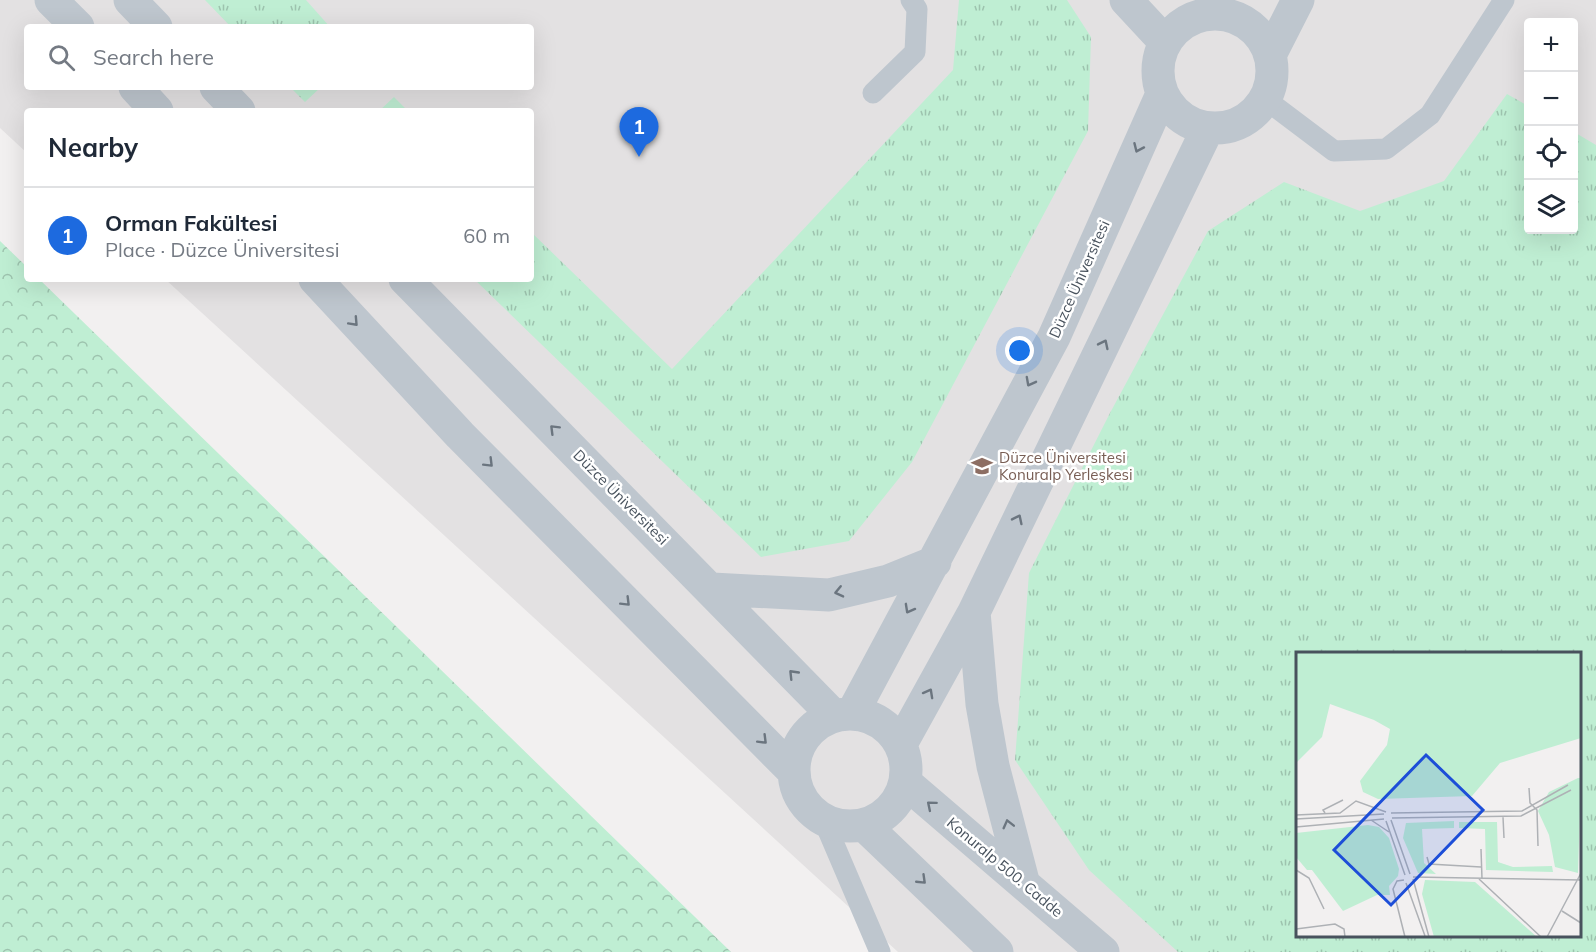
<!DOCTYPE html>
<html lang="en">
<head>
<meta charset="utf-8">
<style>
	:root { --surface:#fff; --page:#f6f6f7; --text:#1f2937; --muted:#747a83; --line:#e0e1e3; --accent:#1d6adf }
	body { margin:0; font-family:Mulish,sans-serif; background:var(--page); color:var(--text) }
	.controls { position:absolute; right:18px; top:18px; display:grid; overflow:hidden; border-radius:6px; box-shadow:0 6px 24px #0002 }
	.controls button { width:54px; height:54px; display:grid; place-items:center; padding:0; border:0; border-bottom:2px solid var(--line); background:var(--surface); color:var(--text); font:30px sans-serif }
	.you { position:absolute; left:1020px; top:351px; width:21px; height:21px; margin:-15px; border:4px solid #fff; border-radius:50%; background:#1a73e8; box-shadow:0 0 0 9px #1a73e833 }
	.badge { display:grid; place-items:center; width:39px; height:39px; border-radius:50%; background:var(--accent); color:#fff; font-size:20px; font-weight:700 }
	.pin { position:absolute; translate:-50% -50px; filter:drop-shadow(0 2px 3px #0008) }
	.pin::after { content:''; position:absolute; top:32px; width:21px; height:18px; background:inherit; clip-path:polygon(0 0,100% 0,50% 100%) }
	.list { margin:0; padding:0; list-style:none }
	h2 { display:flex; justify-content:space-between; align-items:center; height:78px; margin:0; padding:0 24px; font-size:26px }
	h2 small { font-size:20px; font-weight:400; color:var(--muted) }
	.list li { display:grid; grid-template-columns:39px 1fr auto; gap:18px; align-items:center; box-sizing:border-box; height:96px; padding:0 24px; border-top:2px solid var(--line) }
	.list b { display:block; font-size:22px; white-space:nowrap }
	.list p { margin:0; font-size:20px; white-space:nowrap; color:var(--muted) }
	.list em { font-size:20px; font-style:normal; color:var(--muted) }
	.icon { flex:none; width:33px; height:33px; fill:none; stroke:currentColor; stroke-width:2; stroke-linecap:round; stroke-linejoin:round }
	.map { position:relative; flex:none; width:1596px; height:952px; overflow:hidden }
	.search { position:absolute; background:var(--surface); box-shadow:0 6px 24px #0002; left:24px; top:24px; width:510px; height:66px; display:flex; align-items:center; gap:15px; box-sizing:border-box; padding:0 21px; border-radius:6px; color:var(--muted); font-size:22px }
	.panel { position:absolute; background:var(--surface); box-shadow:0 6px 24px #0002; left:24px; top:108px; width:510px; height:174px; border-radius:6px }
	.map>svg:first-child { display:block }
	.education { fill:#e3e1e2; fill-rule:evenodd }
	.grass { fill:url(#grass-tufts); fill-rule:evenodd }
	.forest { fill:url(#forest-crowns) }
	.lines { fill:none; stroke-linecap:round; stroke-linejoin:round }
	.service { stroke:#bec6ce; stroke-width:21 }
	.tertiary { stroke:#bec6ce; stroke-width:33 }
	.oneway { stroke:#6b757f }
	.labels { text-anchor:middle; dominant-baseline:central; stroke-width:5; stroke-linejoin:round; paint-order:stroke }
	.street-label { font-size:15px; fill:#48525d; stroke:#fff }
	.education-label { font-size:15px; fill:#785e54; stroke:#fff; text-anchor:start }
	.inset-road { fill:none; stroke:#aeb1b5; stroke-width:1.5 }
	.view { fill:#1d4ed8; fill-opacity:0.15; stroke:#1d4ed8; stroke-width:3 }
	.inset-edge { fill:none; stroke:#48525d; stroke-width:3 }
</style>
</head>
<body>
<div class="map">
<svg width="1596" height="952" viewBox="0 0 1596 952">
	<defs>
		<pattern id="grass-tufts" width="24" height="20" patternUnits="userSpaceOnUse" patternTransform="scale(1.5)"><rect width="24" height="20" fill="#bfeed3"/><path d="M3 7l-1-3M5 7V3M7 7l1-3M15 17l-1-3M17 17v-4M19 17l1-3" fill="none" stroke="#9dc3ae"/></pattern>
		<pattern id="forest-crowns" width="20" height="18" patternUnits="userSpaceOnUse" patternTransform="scale(1.5)"><rect width="20" height="18" fill="#bfeed3"/><path d="M2 6a3 3 0 1 1 6 0M12 15a3 3 0 1 1 6 0" fill="none" stroke="#9dc3ae"/></pattern>
	</defs>
	<rect width="100%" height="100%" fill="#f2f0f0"/>
	<!-- education -->
	<path class="education" d="M 0,0 L 1596,0 L 1596,952 L 898,952 L 165,279 L 531,279 L 531,111 L 27,111 L 27,153 L 0,128 ZM 1528,22 L 1574,22 L 1574,230 L 1528,230 ZM 27,27 L 531,27 L 531,87 L 27,87 ZM 1298,654 L 1580,654 L 1580,936 L 1298,936 Z"/>
	<!-- grass -->
	<path class="grass" d="M 205,0 L 306,0 L 330,27 L 231,27 Z
		M 959,0 L 1067,0 L 1091,37 L 1088,131 L 912,462 L 849,541 L 761,557 L 474,279 L 531,279 L 531,232 L 672,369 L 953,70 Z
		M 290,87 L 321,87 L 305,102 Z
		M 1507,94 L 1528,106 L 1528,230 L 1574,230 L 1574,132 L 1596,145 L 1596,952 L 1178,952 L 1089,870 L 1015,760 L 1029,573 L 1110,413 L 1208,231 L 1284,182 L 1360,211 L 1444,181 ZM 1298,654 L 1580,654 L 1580,936 L 1298,936 Z
		M 394,97 L 408,111 L 379,111 Z"/>
	<!-- forest -->
	<path class="forest" d="M 0,241 L 27,267 L 27,279 L 39,279 L 731,952 L 0,952 Z"/>
	<g class="lines">
		<!-- service -->
		<path class="service" d="M 873,93 L 915,52 L 917,9 L 911,0
			M 1265,99 L 1334,151 L 1386,149 L 1430,115 L 1504,0
			M 824,821 L 880,952"/>
		<!-- tertiary -->
		<path class="tertiary" d="M 51,0 L 78,27
			M 130,0 L 156,27
			M 1126,0 L 1165,42
			M1158 71a57 57 0 1 1 114 0a57 57 0 1 1-114 0Z
			M 1270,55 L 1298,0
			M 135,87 L 157,111
			M 216,87 L 239,111
			M 315,279 L 460,435 L 793,771
			M 405,279 L 834,716
			M 712,589 L 829,595 L 888,581 L 935,562
			M 974,612 L 982,704 L 993,766 L 1023,881
			M794 770a56 56 0 1 1 112 0a56 56 0 1 1-112 0Z
			M 852,714 L 1054,337 L 1162,94
			M 901,744 L 974,612 L 1208,128
			M 906,783 L 1103,952
			M 864,825 L 997,952"/>
	</g>
	<!-- one-way arrows -->
	<defs><path id="oneway-chevron" d="M-2-3.5L2.5 0L-2 3.5" fill="none" stroke-width="1.6" stroke-linecap="round" stroke-linejoin="round" transform="scale(1.5)"/></defs>
	<g class="oneway">
		<use href="#oneway-chevron" transform="translate(1138 148) rotate(114)"/>
		<use href="#oneway-chevron" transform="translate(354 322) rotate(47)"/>
		<use href="#oneway-chevron" transform="translate(1104 344) rotate(-64)"/>
		<use href="#oneway-chevron" transform="translate(1030 382) rotate(118)"/>
		<use href="#oneway-chevron" transform="translate(554 429) rotate(-135)"/>
		<use href="#oneway-chevron" transform="translate(489 463) rotate(45)"/>
		<use href="#oneway-chevron" transform="translate(1018 519) rotate(-64)"/>
		<use href="#oneway-chevron" transform="translate(839 592) rotate(167)"/>
		<use href="#oneway-chevron" transform="translate(626 602) rotate(45)"/>
		<use href="#oneway-chevron" transform="translate(909 609) rotate(119)"/>
		<use href="#oneway-chevron" transform="translate(793 674) rotate(-134)"/>
		<use href="#oneway-chevron" transform="translate(929 693) rotate(-61)"/>
		<use href="#oneway-chevron" transform="translate(763 740) rotate(45)"/>
		<use href="#oneway-chevron" transform="translate(931 805) rotate(-140)"/>
		<use href="#oneway-chevron" transform="translate(1008 824) rotate(-104)"/>
		<use href="#oneway-chevron" transform="translate(922 880) rotate(44)"/>
	</g>
	<!-- icons -->
	<defs>
		<symbol id="university-bare" viewBox="-9 -9 18 18"><path d="M0-5L7-2L0 1L-7-2ZM-4 1L0 2.5L4 1V4Q0 6-4 4Z" fill="#8d6e63" stroke="#fff" stroke-width="2.5" paint-order="stroke"/></symbol>
	</defs>
	<g fill-rule="evenodd">
		<use href="#university-bare" x="967" y="451" width="30" height="30"/>
	</g>
	<g class="labels">
		<!-- street labels -->
		<g class="street-label">
			<text transform="translate(1079 279) rotate(-66)">Düzce Üniversitesi</text>
			<text transform="translate(621 497) rotate(45)">Düzce Üniversitesi</text>
			<text transform="translate(1005 867) rotate(40)">Konuralp 500. Cadde</text>
		</g>
		<!-- education labels -->
		<g class="education-label">
			<text x="999" y="457">Düzce Üniversitesi<tspan x="999" dy="17">Konuralp Yerleşkesi</tspan></text>
		</g>
	</g>
	<!-- overview -->
	<g transform="translate(1296 652)">
		<rect width="285" height="285" fill="#f2f0f0"/>
		<path d="M 282,126 L 285,126 L 282,221 L 259,215 L 253,183 L 242,159 L 253,140 ZM 158,169 L 158,176 L 126,177 L 128,211 L 140,222 L 122,221 L 107,186 L 110,171 ZM 163,170 L 201,170 L 202,210 L 217,215 L 256,214 L 257,220 L 190,218 L 189,177 L 163,176 ZM 72,173 L 83,175 L 93,186 L 103,217 L 102,224 L 93,234 L 94,243 L 81,243 L 47,259 L 16,218 L 11,218 L 0,205 L 0,181 ZM 129,228 L 179,230 L 241,285 L 138,285 L 126,242 Z" fill="#bfeed3"/>
		<path d="M 0,0 L 285,0 L 285,86 L 204,111 L 176,144 L 82,147 L 67,140 L 64,129 L 91,93 L 94,77 L 78,68 L 34,52 L 26,85 L 0,111 Z" fill="#bfeed3"/>
		<path class="inset-road" d="M 233,136 L 234,151 L 241,158 L 242,194M 29,161 L 27,158 L 47,148M 95,161 L 226,159 L 272,133M 0,163 L 44,161 L 60,149 L 90,160M 207,165 L 208,186M 96,166 L 225,164 L 275,138M 0,167 L 88,162M 75,168 L 93,180M 95,168 L 114,222M 90,169 L 109,223M 0,175 L 88,167M 185,197 L 186,227M 131,205 L 133,212 L 185,215M 0,218 L 13,226 L 28,257M 117,225 L 285,228M 117,227 L 133,285M 183,227 L 245,285M 108,228 L 101,229 L 97,237 L 109,285M 110,231 L 129,284M 266,259 L 285,271M 0,277 L 39,272 L 48,277 L 49,285M 251,285 L 285,221"/>
		<path class="view" d="M 130,103 L 187,158 L 95,253 L 38,198 Z"/>
		<rect width="285" height="285" class="inset-edge"/>
	</g>
</svg>
<div class="controls">
<button>+</button>
<button>−</button>
<button><svg class="icon" aria-label="locate" viewBox="0 0 24 24"><circle cx="12" cy="12" r="6"/><path d="M12 2v4M12 18v4M2 12h4M18 12h4"/></svg></button>
<button><svg class="icon" aria-label="layers" viewBox="0 0 24 24"><path d="M12 4l9 5-9 5-9-5zM3 14l9 5 9-5"/></svg></button>
</div>
<div class="you"></div>
<div class="pin badge" style="left:639px;top:157px">1</div>
<div class="search"><svg class="icon" aria-label="search" viewBox="0 0 24 24"><circle cx="10" cy="10" r="6"/><path d="M15 15l6 6"/></svg>Search here</div>
<section class="panel">
<h2>Nearby<small></small></h2>
<ul class="list">
<li><span class="badge">1</span><div><b>Orman Fakültesi</b><p>Place · Düzce Üniversitesi</p></div><em>60 m</em></li>
</ul>
</section>
</div>
</body>
</html>
